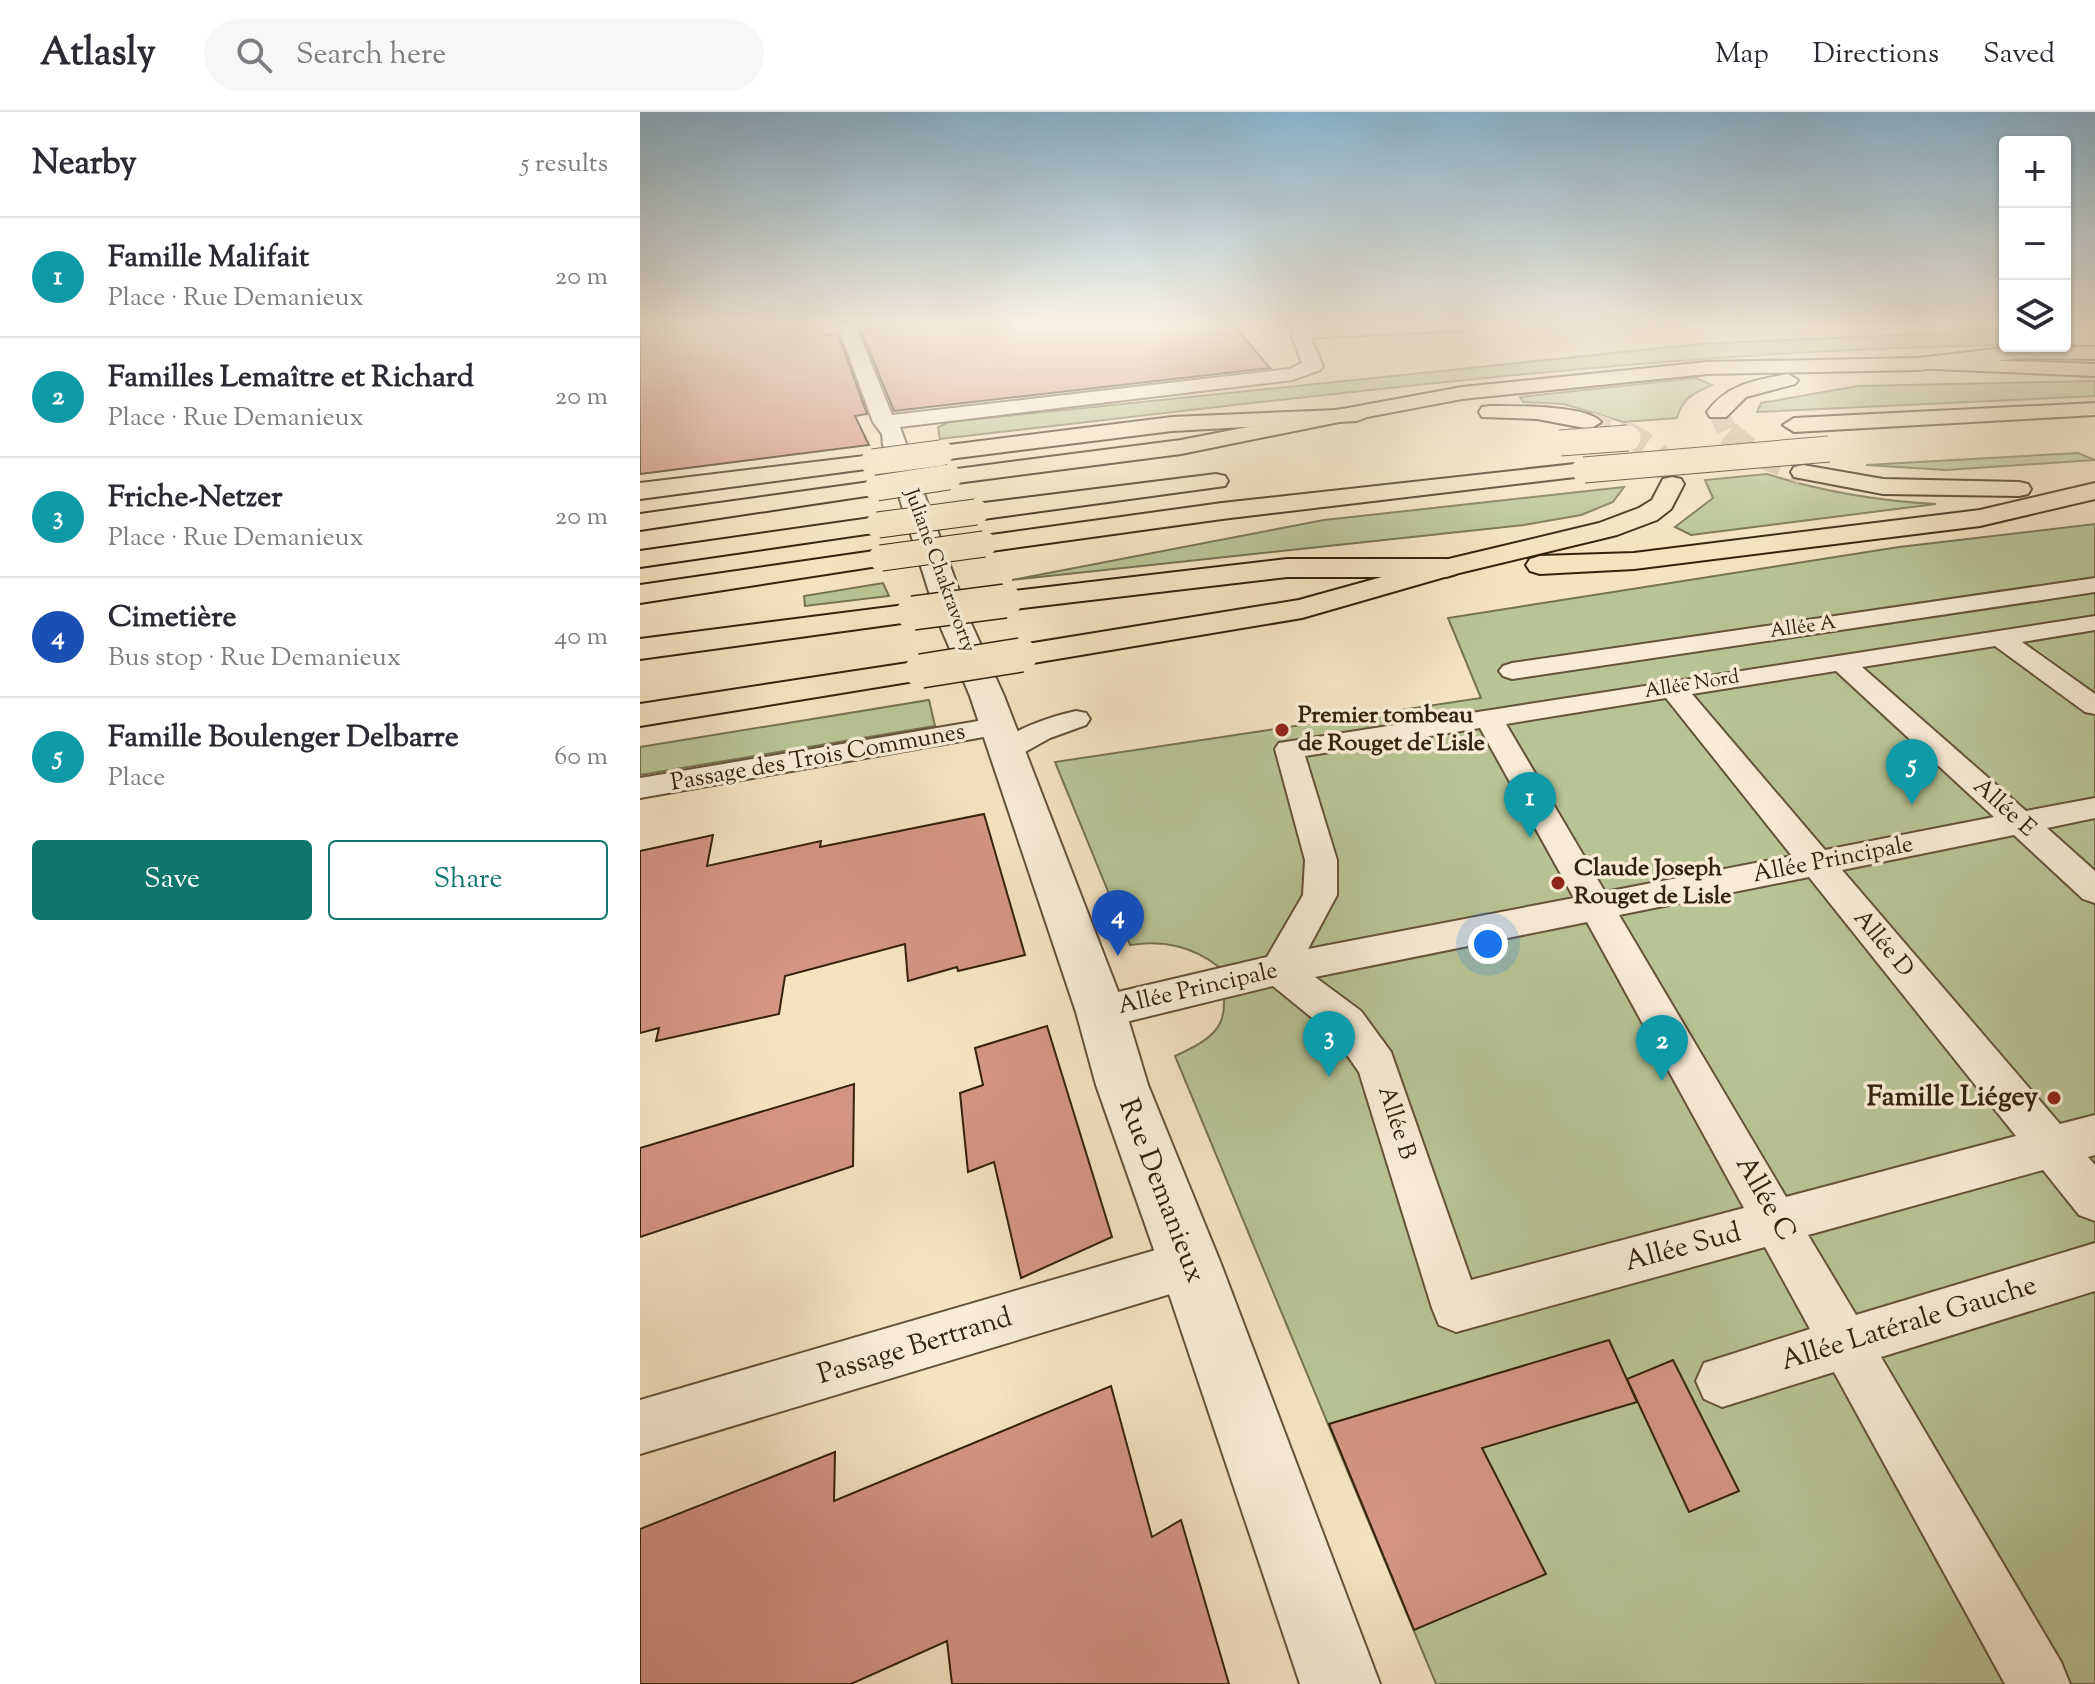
<!DOCTYPE html>
<html lang="en">
<head>
<meta charset="utf-8">
<style>
	:root { --surface:#fff; --page:#f7f7f7; --text:#2b2b33; --muted:#7c7c81; --line:#e1e1e2; --accent:#0f766e }
	body { margin:0; font-family:"Sorts Mill Goudy",serif; background:var(--page); color:var(--text) }
	.controls { position:absolute; right:24px; top:24px; display:grid; overflow:hidden; border-radius:8px; box-shadow:0 2px 6px #0004 }
	.controls button { width:72px; height:72px; display:grid; place-items:center; padding:0; border:0; border-bottom:2px solid var(--line); background:var(--surface); color:var(--text); font:40px sans-serif }
	.you { position:absolute; left:848px; top:832px; width:28px; height:28px; margin:-20px; border:6px solid #fff; border-radius:50%; background:#1a73e8; box-shadow:0 0 0 12px #1a73e833 }
	.badge { display:grid; place-items:center; width:52px; height:52px; border-radius:50%; background:var(--accent); color:#fff; font-size:26px; font-weight:700 }
	.pin { position:absolute; translate:-50% -66px; filter:drop-shadow(0 2px 4px #0008) }
	.pin::after { content:''; position:absolute; top:42px; width:28px; height:24px; background:inherit; clip-path:polygon(0 0,100% 0,50% 100%) }
	.list { margin:0; padding:0; list-style:none }
	h2 { display:flex; justify-content:space-between; align-items:center; height:104px; margin:0; padding:0 32px; font-size:34px }
	h2 small { font-size:26px; font-weight:400; color:var(--muted) }
	.list li { display:grid; grid-template-columns:52px 1fr auto; gap:24px; align-items:center; box-sizing:border-box; height:120px; padding:0 32px; border-top:2px solid var(--line) }
	.list b { display:block; font-size:30px; white-space:nowrap }
	.list p { margin:0; font-size:26px; white-space:nowrap; color:var(--muted) }
	.list em { font-size:26px; font-style:normal; color:var(--muted) }
	.actions { display:flex; gap:16px; padding:24px 32px }
	.actions a { flex:1; padding:18px 0; border:2px solid var(--accent); border-radius:8px; text-align:center; font-size:28px; color:var(--accent) }
	.actions .main { background:var(--accent); color:#fff }
	.icon { flex:none; width:44px; height:44px; fill:none; stroke:currentColor; stroke-width:2; stroke-linecap:round; stroke-linejoin:round }
	.map { position:relative; flex:none; width:1455px; height:1572px; overflow:hidden }
	header { display:flex; align-items:center; gap:48px; box-sizing:border-box; height:112px; padding:0 40px; background:var(--surface); border-bottom:2px solid var(--line) }
	header strong { font-size:38px }
	nav { display:flex; gap:44px; margin-inline-start:auto; font-size:28px }
	.search { width:560px; height:72px; background:var(--page); display:flex; align-items:center; gap:20px; box-sizing:border-box; padding:0 28px; border-radius:44px; color:var(--muted); font-size:30px }
	main { display:flex }
	aside { flex:1; background:var(--surface) }
	.map>svg:first-child { display:block }
	.green { fill:#b8c495; stroke:#767351; stroke-width:2 }
	.building { fill:#d49584; stroke:#35220d; stroke-width:2 }
	.lines { fill:none; stroke-linecap:round; stroke-linejoin:round }
	.primary-tunnel-far1 { stroke:#cebc9d; stroke-width:20; stroke-dasharray:20 10; stroke-linecap:butt }
	.primary-tunnel { stroke:#cebc9d; stroke-width:25; stroke-dasharray:25 13; stroke-linecap:butt }
	.lane-casing { stroke:#65523a; stroke-width:4 }
	.street-casing { stroke:#65523a; stroke-width:4 }
	.primary-casing { stroke:#35220d; stroke-width:4 }
	.highway-casing { stroke:#35220d; stroke-width:4 }
	.lane { fill:#f8ecd7; fill-rule:evenodd }
	.street { fill:#f8ecd7; fill-rule:evenodd }
	.primary { fill:#f4e2c1; fill-rule:evenodd }
	.highway { fill:#f4e2c1; fill-rule:evenodd }
	.primary-bridge-far1-casing { stroke:#35220d; stroke-width:27; stroke-linecap:butt }
	.primary-bridge-casing { stroke:#35220d; stroke-width:36; stroke-linecap:butt }
	.highway-bridge-far1-casing { stroke:#35220d; stroke-width:27; stroke-linecap:butt }
	.highway-bridge-casing { stroke:#35220d; stroke-width:36; stroke-linecap:butt }
	.primary-bridge-far1 { stroke:#f4e2c1; stroke-width:25 }
	.primary-bridge { stroke:#f4e2c1; stroke-width:33 }
	.highway-bridge-far1 { stroke:#f4e2c1; stroke-width:25 }
	.highway-bridge { stroke:#f4e2c1; stroke-width:33 }
	.poi-dot { fill:#8f2418; stroke:#f8ecd7; stroke-width:3 }
	.labels { text-anchor:middle; dominant-baseline:central; stroke-width:7; stroke-linejoin:round; paint-order:stroke }
	.far-street-label { font-size:20px; fill:#35220d; stroke:#f8ecd7 }
	.poi-label { font-size:24px; font-weight:bold; fill:#35220d; stroke:#f8ecd7; text-anchor:start }
	.street-label { font-size:24px; fill:#35220d; stroke:#f8ecd7 }
	.near-poi-label { font-size:28px; font-weight:bold; fill:#35220d; stroke:#f8ecd7; text-anchor:end }
	.near-street-label { font-size:28px; fill:#35220d; stroke:#f8ecd7 }
</style>
</head>
<body>
<header>
<strong>Atlasly</strong>
<div class="search"><svg class="icon" aria-label="search" viewBox="0 0 24 24"><circle cx="10" cy="10" r="6"/><path d="M15 15l6 6"/></svg>Search here</div>
<nav><a>Map</a><a>Directions</a><a>Saved</a></nav>
</header>
<main>
<aside>
<h2>Nearby<small>5 results</small></h2>
<ul class="list">
<li><span class="badge" style="background:#0f9aa8">1</span><div><b>Famille Malifait</b><p>Place · Rue Demanieux</p></div><em>20 m</em></li>
<li><span class="badge" style="background:#0f9aa8">2</span><div><b>Familles Lemaître et Richard</b><p>Place · Rue Demanieux</p></div><em>20 m</em></li>
<li><span class="badge" style="background:#0f9aa8">3</span><div><b>Friche-Netzer</b><p>Place · Rue Demanieux</p></div><em>20 m</em></li>
<li><span class="badge" style="background:#1a4fb4">4</span><div><b>Cimetière</b><p>Bus stop · Rue Demanieux</p></div><em>40 m</em></li>
<li><span class="badge" style="background:#0f9aa8">5</span><div><b>Famille Boulenger Delbarre</b><p>Place</p></div><em>60 m</em></li>
</ul>
<div class="actions"><a class="main">Save</a><a>Share</a></div>
</aside>
<div class="map">
<svg width="1455" height="1572" viewBox="0 0 1455 1572">
	<rect width="100%" height="100%" fill="#f4e2c1"/>
	<filter id="stains"><feTurbulence type="fractalNoise" baseFrequency=".0025" numOctaves="4"/><feColorMatrix values="0 0 0 0 .2 0 0 0 0 .09 0 0 0 0 .02 0 0 0 .5 -.17"/></filter>
	<radialGradient id="worn" r=".72"><stop offset=".6" stop-color="#630" stop-opacity="0"/><stop offset="1" stop-color="#630" stop-opacity=".3"/></radialGradient>
	<!-- green -->
	<path class="green" d="M 1365,218 L 1365,233 C 1008,239 654,287 300,327 L 298,315 L 309,310 L 1061,232 Z
		M 1056,266 L 1072,273 C 1054,281 1042,286 1037,306 L 983,310 L 924,292 L 883,290 L 880,285 Z
		M 1455,269 L 1455,284 L 1117,300 L 1121,291 L 1218,274 Z
		M 1438,341 L 1455,348 L 1306,358 L 1226,353 Z
		M 1127,362 C 1183,380 1238,389 1296,392 L 1051,423 L 1035,415 L 1073,386 L 1065,368 Z
		M 984,375 L 973,390 L 941,403 L 884,413 L 372,468 L 684,408 Z
		M 1455,412 L 1455,1572 L 796,1572 L 535,944 C 586,921 590,908 579,855 C 552,834 524,828 490,833 L 415,650 L 841,586 L 808,506 L 1259,435 Z
		M 243,471 L 249,484 L 165,494 L 164,484 Z
		M 289,588 L 295,614 L 0,663 L 0,635 Z"/>
	<!-- building -->
	<path class="building" d="M 0,214 L 181,214 L 184,223 L 198,222 L 227,302 L 215,304 L 229,333 L 0,362 Z
		M 266,214 L 594,214 L 630,256 L 254,299 L 221,219 Z
		M 344,702 L 385,843 L 318,859 L 317,855 L 268,869 L 265,832 L 145,864 L 139,902 L 16,929 L 19,916 L 0,921 L 0,739 L 73,723 L 67,754 L 181,729 L 180,735 Z
		M 407,914 L 472,1125 L 381,1166 L 354,1050 L 328,1060 L 320,981 L 343,973 L 335,936 Z
		M 214,972 L 213,1054 L 0,1125 L 0,1036 Z
		M 969,1228 L 997,1290 L 842,1336 L 906,1462 L 774,1518 L 689,1312 Z
		M 1033,1248 L 1099,1379 L 1049,1400 L 987,1267 Z
		M 471,1274 L 512,1425 L 541,1408 L 589,1572 L 312,1572 L 307,1529 L 211,1572 L 0,1572 L 0,1417 L 195,1340 L 194,1389 Z"/>
	<g class="lines">
		<!-- primary-tunnel-far1 -->
		<path class="primary-tunnel-far1" d="M 1078,300 L 1089,323
			M 950,310 L 989,323"/>
		<!-- primary-tunnel -->
		<path class="primary-tunnel" d="M 984,321 C 1009,332 1026,345 1032,372
			M 1088,321 L 1111,340 L 1163,360"/>
		<defs>
			<path id="lane" d="M 749,214 L 836,214 L 829,218 L 662,226 L 655,222 L 662,218 Z
				M 1455,466 L 1455,480 L 872,567 L 863,564 L 859,559 L 863,554 L 872,551 Z
				M 1455,504 L 1455,518 L 1382,530 L 1455,582 L 1455,602 L 1445,600 L 1355,534 L 1222,555 L 1386,699 L 1455,686 L 1455,706 L 1407,716 L 1455,759 L 1455,791 L 1443,787 L 1374,723 L 1202,758 L 1420,1012 L 1455,1003 L 1455,1043 L 1448,1045 L 1455,1053 L 1455,1109 L 1439,1103 L 1403,1058 L 1168,1123 L 1216,1203 L 1455,1131 L 1455,1179 L 1241,1245 L 1421,1550 L 1430,1572 L 1365,1572 L 1194,1260 L 1082,1295 L 1064,1287 L 1056,1269 L 1064,1251 L 1170,1217 L 1125,1135 L 816,1220 L 799,1213 L 792,1196 L 719,960 L 693,923 L 633,874 L 461,916 L 448,911 L 442,900 L 448,889 L 461,884 L 627,845 L 663,783 L 665,748 L 635,637 L 639,631 ZM 1196,559 L 1354,705 L 1185,738 L 1052,582 ZM 1026,586 L 1152,744 L 965,780 L 866,612 ZM 840,616 L 934,786 L 668,837 L 697,783 L 697,748 L 665,644 ZM 1169,765 L 1376,1024 L 1146,1085 L 979,803 ZM 947,810 L 1104,1096 L 831,1168 L 751,940 L 721,899 L 675,865 Z
				M 436,599 L 446,601 L 450,607 L 446,613 L 410,626 L 376,645 L 366,648 L 356,645 L 352,639 C 365,619 413,604 436,599 Z
				M 356,606 L 366,609 L 370,615 L 366,621 L 0,686 L 0,666 Z
				M 550,1128 L 567,1135 L 574,1152 L 567,1169 L 550,1176 L 0,1342 L 0,1288 Z"/>
			<path id="street" d="M 198,214 L 216,214 L 252,303 L 649,257 L 662,251 L 652,224 L 655,214 L 673,214 L 670,224 L 683,254 L 680,258 L 652,268 L 260,315 L 330,509 L 364,584 L 486,900 L 508,973 L 581,1152 L 740,1572 L 660,1572 L 519,1152 L 456,973 L 436,900 L 330,584 L 298,509 L 243,333 L 242,322 L 233,310 Z"/>
			<path id="primary" d="M 1381,234 L 1455,235 L 1455,247 L 1381,246 L 1278,258 L 1067,262 L 822,287 L 727,305 L 717,309 L 532,319 L 301,348 L 293,346 L 289,341 L 293,336 L 301,334 L 532,305 L 697,298 L 822,275 L 1067,250 L 1278,246 Z
				M 1148,262 L 1158,268 L 1155,272 L 1106,285 L 1086,305 L 1070,305 L 1067,300 C 1087,272 1116,268 1148,262 Z
				M 850,294 C 873,294 947,293 961,310 L 950,317 L 897,307 L 842,305 L 839,300 L 842,295 Z
				M 233,343 L 241,345 L 245,350 L 241,355 L 0,387 L 0,371 Z
				M 1163,353 L 1243,367 L 1379,370 L 1388,372 L 1391,377 L 1388,382 L 1379,384 L 1243,382 L 1154,365 L 1151,360 L 1154,355 Z
				M 1032,365 L 1041,367 L 1044,372 L 1031,397 L 1017,408 L 977,423 L 815,462 L 662,506 L 381,553 L 369,550 L 365,543 L 369,536 L 381,533 L 659,488 L 796,450 L 959,411 L 999,396 L 1012,388 L 1023,367 Z
				M 1455,371 L 1455,387 L 1340,414 L 994,457 L 900,462 L 890,459 L 886,453 L 890,447 L 900,444 L 994,441 L 1340,398 Z
				M 281,549 L 293,552 L 298,559 L 293,566 L 0,614 L 0,592 Z"/>
			<path id="highway" d="M 1278,246 L 1455,252 L 1455,264 L 1271,256 L 1268,252 L 1271,248 Z
				M 1455,291 L 1455,303 L 1154,320 L 1143,313 L 1154,306 Z
				M 701,297 L 709,298 L 712,303 L 709,308 L 541,342 L 309,372 L 300,370 L 297,365 L 300,360 L 309,358 L 541,328 Z
				M 944,351 L 952,353 L 956,358 L 952,363 L 582,407 L 344,440 L 334,438 L 330,432 L 334,426 L 344,424 L 582,391 Z
				M 576,362 L 585,364 L 588,369 L 585,374 L 336,408 L 327,406 L 323,400 L 327,394 L 336,392 Z
				M 237,369 L 246,371 L 249,376 L 246,381 L 0,418 L 0,402 Z
				M 238,405 L 247,407 L 251,413 L 247,419 L 0,455 L 0,439 Z
				M 241,438 L 251,440 L 255,446 L 251,452 L 0,491 L 0,473 Z
				M 647,447 L 806,447 L 816,450 L 820,456 L 816,462 L 806,465 L 647,465 L 365,498 L 354,495 L 350,489 L 354,483 L 365,480 Z
				M 273,492 L 284,494 L 288,501 L 284,508 L 0,547 L 0,527 Z"/>
		</defs>
		<!-- lane casing -->
		<use href="#lane" class="lane-casing"/>
		<!-- street casing -->
		<use href="#street" class="street-casing"/>
		<!-- primary casing -->
		<use href="#primary" class="primary-casing"/>
		<!-- highway casing -->
		<use href="#highway" class="highway-casing"/>
		<!-- lane -->
		<use href="#lane" class="lane"/>
		<!-- street -->
		<use href="#street" class="street"/>
		<!-- primary -->
		<use href="#primary" class="primary"/>
		<!-- highway -->
		<use href="#highway" class="highway"/>
		<defs>
			<path id="primary-bridge-far1" d="M 233,350 L 301,341"/>
			<path id="primary-bridge" d="M 281,559 L 381,543"/>
			<path id="highway-bridge-far1" d="M 920,331 L 988,326
				M 944,358 L 1189,337
				M 237,376 L 309,365
				M 238,413 L 336,400
				M 241,446 L 344,432"/>
			<path id="highway-bridge" d="M 273,501 L 365,489"/>
		</defs>
		<!-- primary-bridge-far1 casing -->
		<use href="#primary-bridge-far1" class="primary-bridge-far1-casing"/>
		<!-- primary-bridge casing -->
		<use href="#primary-bridge" class="primary-bridge-casing"/>
		<!-- highway-bridge-far1 casing -->
		<use href="#highway-bridge-far1" class="highway-bridge-far1-casing"/>
		<!-- highway-bridge casing -->
		<use href="#highway-bridge" class="highway-bridge-casing"/>
		<!-- primary-bridge-far1 -->
		<use href="#primary-bridge-far1" class="primary-bridge-far1"/>
		<!-- primary-bridge -->
		<use href="#primary-bridge" class="primary-bridge"/>
		<!-- highway-bridge-far1 -->
		<use href="#highway-bridge-far1" class="highway-bridge-far1"/>
		<!-- highway-bridge -->
		<use href="#highway-bridge" class="highway-bridge"/>
	</g>
	<!-- sky -->
	<linearGradient id="sky" x2="0" y2="1"><stop stop-color="#8ab8d5"/><stop offset="0.49" stop-color="#faf2e3"/><stop offset="1" stop-color="#faf2e3" stop-opacity="0"/></linearGradient>
	<rect width="1455" height="434" fill="url(#sky)"/>
	<!-- markers -->
	<g class="poi-dot">
		<circle cx="642" cy="618" r="8"/>
		<circle cx="918" cy="771" r="8"/>
		<circle cx="1414" cy="986" r="8"/>
	</g>
	<g class="labels">
		<!-- far-street labels -->
		<g class="far-street-label">
			<text transform="translate(299 459) rotate(70)">Juliane Chakravorty</text>
			<text transform="translate(1163 516) rotate(-8)">Allée A</text>
			<text transform="translate(1052 573) rotate(-9)">Allée Nord</text>
		</g>
		<!-- poi labels -->
		<g class="poi-label">
			<text x="658" y="604">Premier tombeau<tspan x="658" dy="28">de Rouget de Lisle</tspan></text>
			<text x="934" y="757">Claude Joseph<tspan x="934" dy="28">Rouget de Lisle</tspan></text>
		</g>
		<!-- street labels -->
		<g class="street-label">
			<text transform="translate(178 646) rotate(-10)">Passage des Trois Communes</text>
			<text transform="translate(1364 696) rotate(42)">Allée E</text>
			<text transform="translate(1193 748) rotate(-11)">Allée Principale</text>
			<text transform="translate(1243 832) rotate(50)">Allée D</text>
			<text transform="translate(558 877) rotate(-13)">Allée Principale</text>
			<text transform="translate(756 1011) rotate(72)">Allée B</text>
		</g>
		<!-- near-poi labels -->
		<g class="near-poi-label">
			<text x="1398" y="986">Famille Liégey</text>
		</g>
		<!-- near-street labels -->
		<g class="near-street-label">
			<text transform="translate(521 1079) rotate(69)">Rue Demanieux</text>
			<text transform="translate(1125 1087) rotate(60)">Allée C</text>
			<text transform="translate(1043 1136) rotate(-15)">Allée Sud</text>
			<text transform="translate(1269 1212) rotate(-17)">Allée Latérale Gauche</text>
			<text transform="translate(275 1235) rotate(-17)">Passage Bertrand</text>
		</g>
	</g>
	<rect width="100%" height="100%" filter="url(#stains)"/>
	<rect width="100%" height="100%" fill="url(#worn)"/>
</svg>
<div class="controls">
<button>+</button>
<button>−</button>
<button><svg class="icon" aria-label="layers" viewBox="0 0 24 24"><path d="M12 4l9 5-9 5-9-5zM3 14l9 5 9-5"/></svg></button>
</div>
<div class="you"></div>
<div class="pin badge" style="left:890px;top:726px;background:#0f9aa8">1</div>
<div class="pin badge" style="left:1022px;top:969px;background:#0f9aa8">2</div>
<div class="pin badge" style="left:689px;top:965px;background:#0f9aa8">3</div>
<div class="pin badge" style="left:478px;top:844px;background:#1a4fb4">4</div>
<div class="pin badge" style="left:1272px;top:693px;background:#0f9aa8">5</div>
</div>
</main>
</body>
</html>
